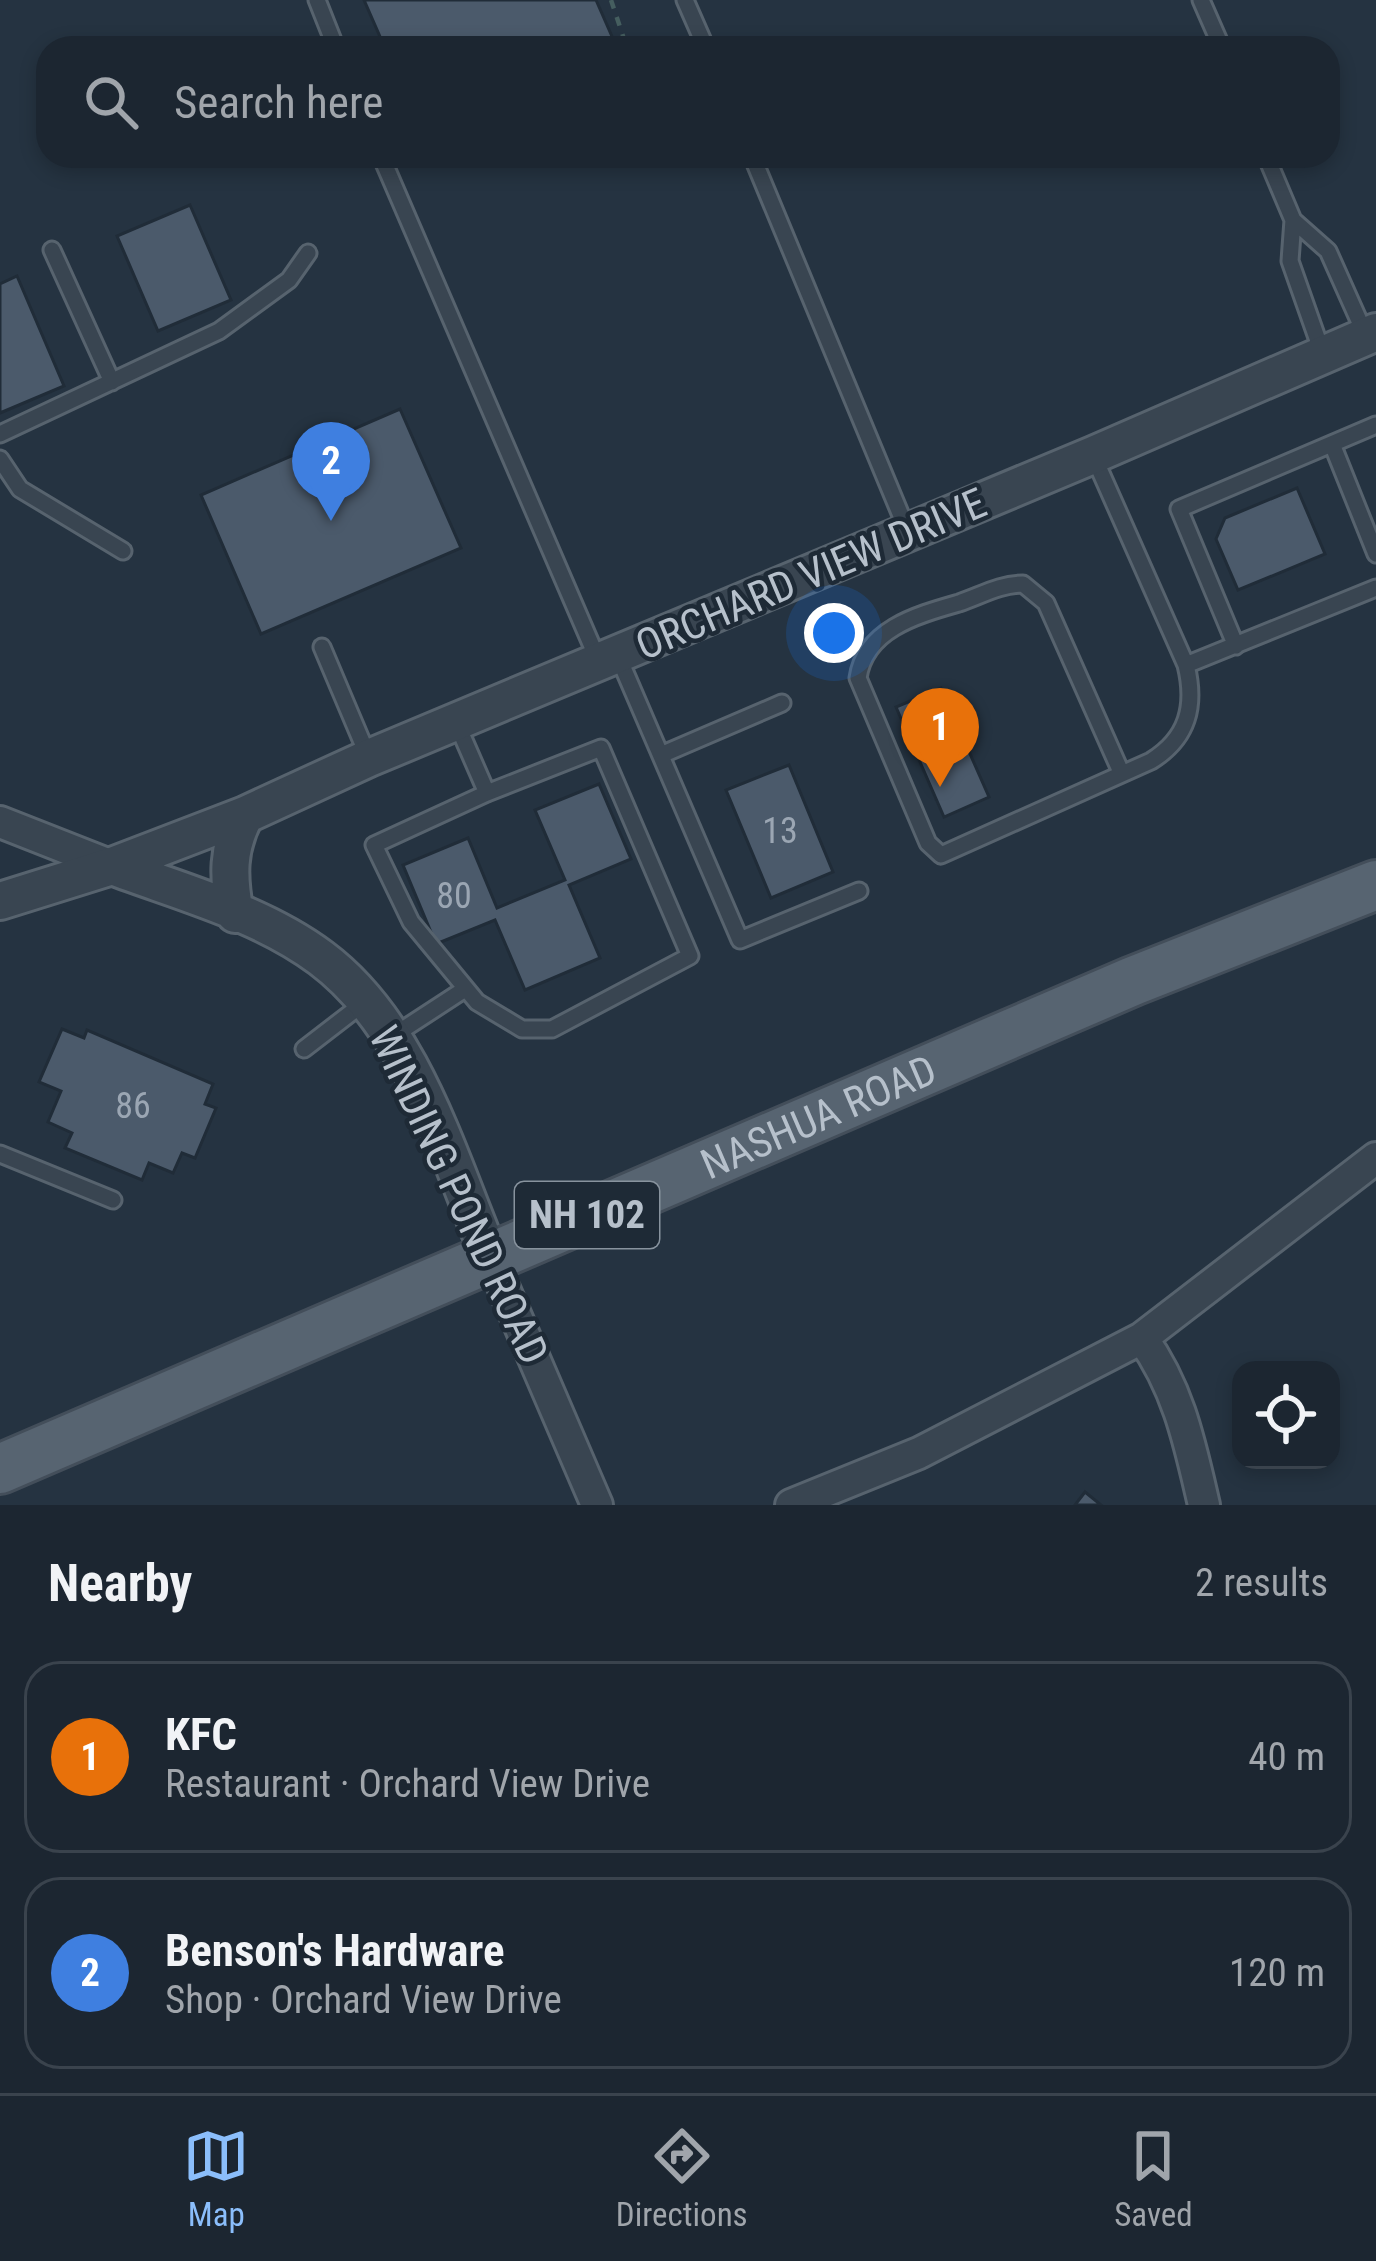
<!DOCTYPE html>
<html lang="en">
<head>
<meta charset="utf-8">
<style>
	:root { --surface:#1c2631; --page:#252e39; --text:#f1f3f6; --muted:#a0a5ab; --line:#3a434d; --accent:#8bbefb }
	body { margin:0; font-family:"Roboto Condensed",sans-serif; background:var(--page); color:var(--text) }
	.controls { position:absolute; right:36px; bottom:36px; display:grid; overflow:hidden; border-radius:24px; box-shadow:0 6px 18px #0003 }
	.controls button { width:108px; height:108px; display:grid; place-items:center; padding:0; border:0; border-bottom:3px solid var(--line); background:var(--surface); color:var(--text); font:60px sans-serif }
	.you { position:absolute; left:834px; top:633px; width:42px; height:42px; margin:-30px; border:9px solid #fff; border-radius:50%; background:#1a73e8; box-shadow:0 0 0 18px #1a73e833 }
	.badge { display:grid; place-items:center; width:78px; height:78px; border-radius:50%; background:var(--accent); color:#fff; font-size:39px; font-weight:700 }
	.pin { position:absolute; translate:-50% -99px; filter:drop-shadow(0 3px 6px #0008) }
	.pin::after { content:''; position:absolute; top:63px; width:42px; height:36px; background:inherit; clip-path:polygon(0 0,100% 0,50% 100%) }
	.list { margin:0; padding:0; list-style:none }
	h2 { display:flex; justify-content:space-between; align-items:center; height:156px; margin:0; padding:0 48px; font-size:51px }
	h2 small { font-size:39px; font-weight:400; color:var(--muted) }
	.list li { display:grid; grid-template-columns:78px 1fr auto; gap:36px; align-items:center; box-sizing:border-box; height:192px; margin:0 24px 24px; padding:0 24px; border:3px solid var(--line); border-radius:36px }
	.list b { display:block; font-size:45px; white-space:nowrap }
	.list p { margin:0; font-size:39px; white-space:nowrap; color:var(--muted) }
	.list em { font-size:39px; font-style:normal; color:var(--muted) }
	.icon { flex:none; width:66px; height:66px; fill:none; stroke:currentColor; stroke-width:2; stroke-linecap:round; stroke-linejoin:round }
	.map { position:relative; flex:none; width:1376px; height:1505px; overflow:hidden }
	.search { position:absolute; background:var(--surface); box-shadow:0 6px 18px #0003; left:36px; right:36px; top:36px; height:132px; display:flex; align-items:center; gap:30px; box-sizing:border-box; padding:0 42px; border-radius:36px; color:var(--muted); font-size:45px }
	.sheet { height:588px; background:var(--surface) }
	nav { display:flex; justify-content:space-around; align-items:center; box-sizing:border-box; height:168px; border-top:3px solid var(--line); background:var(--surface); font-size:33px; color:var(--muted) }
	nav a { display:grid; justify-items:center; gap:6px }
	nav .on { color:var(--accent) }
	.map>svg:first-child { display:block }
	.building { fill:#4b5a6b; stroke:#202c38; stroke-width:3 }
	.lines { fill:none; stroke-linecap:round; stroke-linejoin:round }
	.service-casing { stroke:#57636e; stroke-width:21 }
	.minor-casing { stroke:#57636e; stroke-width:36 }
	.tertiary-casing { stroke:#57636e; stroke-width:42 }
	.primary-casing { stroke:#434e5a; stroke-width:54 }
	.path { stroke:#455e5f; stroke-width:4.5; stroke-dasharray:9 9; stroke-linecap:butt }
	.service { stroke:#394551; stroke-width:15 }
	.minor { stroke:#394551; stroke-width:30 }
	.tertiary { stroke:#394551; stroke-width:36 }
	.primary { stroke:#576471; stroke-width:48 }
	.labels { text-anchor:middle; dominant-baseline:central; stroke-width:9; stroke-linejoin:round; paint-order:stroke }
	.number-label { font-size:36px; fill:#9ba6b3 }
	.shield { fill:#1e2a36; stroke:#88939e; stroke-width:3 }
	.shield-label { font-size:39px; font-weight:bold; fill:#b6c0cb }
	.street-label { font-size:42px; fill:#b6c0cb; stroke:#1e2a36 }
</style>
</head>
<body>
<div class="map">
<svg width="1376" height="1505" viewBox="0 0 1376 1505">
	<rect width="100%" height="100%" fill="#253341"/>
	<!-- building -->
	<path class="building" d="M 364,0 L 596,0 L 617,48 L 385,48 Z
		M 190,205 L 231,300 L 158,331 L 117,236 Z
		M 17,276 L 64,386 L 0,413 L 0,284 Z
		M 400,409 L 461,548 L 261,634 L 201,495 Z
		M 1297,488 L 1325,554 L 1238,590 L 1216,539 L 1225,518 Z
		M 941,688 L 989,797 L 944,817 L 896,707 Z
		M 789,765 L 833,872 L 771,898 L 726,790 Z
		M 599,784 L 631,859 L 569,885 L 600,958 L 525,990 L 495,920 L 436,944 L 403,865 L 468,838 L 497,908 L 565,880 L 535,810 Z
		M 62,1029 L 84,1038 L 87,1030 L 213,1084 L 205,1104 L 216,1108 L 195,1158 L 182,1153 L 173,1173 L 149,1163 L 142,1180 L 65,1148 L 72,1133 L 48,1122 L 61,1091 L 39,1082 Z
		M 1085,1492 L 1101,1505 L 1075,1505 Z"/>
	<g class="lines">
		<defs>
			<path id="service" d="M 317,0 L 336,48
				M 685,0 L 706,48
				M 1201,0 L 1222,48
				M 381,156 L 598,660
				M 752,156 L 907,530
				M 1266,156 L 1293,220
				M 52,250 L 112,382
				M 1322,352 L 1290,261 L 1293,220 L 1328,251 L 1365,334
				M 0,434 L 219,331 L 289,280 L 308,253
				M 1332,444 L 1376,554
				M 1093,455 L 1186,665 C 1196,706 1188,738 1151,761 L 941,855 L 928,843 L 858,678 C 865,629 917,615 959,603 C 980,596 1000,584 1023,584 L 1046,603 L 1121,772
				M 0,459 L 20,489 L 123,551
				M 1236,646 L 1179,509 L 1376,425
				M 322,647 L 368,756
				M 618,656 L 740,940 L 859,891
				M 1186,665 L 1376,588
				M 457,724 L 487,793
				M 601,748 L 690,956 L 552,1029 L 522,1029 L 477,1002 L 411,922 L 374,845 L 487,793 Z
				M 661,755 L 782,703
				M 393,1036 L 465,989
				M 304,1049 L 365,1002
				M 0,1154 L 113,1200"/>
			<path id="minor" d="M 0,822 L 112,866
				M 490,1256 L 597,1505
				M 1142,1338 C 1179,1389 1190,1445 1204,1505
				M 791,1505 L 919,1453 L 1142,1338 L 1376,1158"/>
			<path id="tertiary" d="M 112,866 C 181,892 261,913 321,958 C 412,1026 447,1154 490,1256
				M 0,901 L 112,866 L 245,815 L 369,758 L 1093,455 L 1376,332
				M 235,914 C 228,877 227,849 245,815"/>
			<g id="primary">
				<path id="s1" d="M 0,1469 L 1133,981 L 1376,885"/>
			</g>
		</defs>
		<!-- service casing -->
		<use href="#service" class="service-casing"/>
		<!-- minor casing -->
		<use href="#minor" class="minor-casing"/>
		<!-- tertiary casing -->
		<use href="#tertiary" class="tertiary-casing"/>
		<!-- primary casing -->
		<use href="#primary" class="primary-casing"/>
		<!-- path -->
		<path class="path" d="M 611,0 L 627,48"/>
		<!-- service -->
		<use href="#service" class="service"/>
		<!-- minor -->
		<use href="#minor" class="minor"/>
		<!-- tertiary -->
		<use href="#tertiary" class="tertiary"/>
		<!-- primary -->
		<use href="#primary" class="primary"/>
	</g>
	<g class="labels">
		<!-- number labels -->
		<g class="number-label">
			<text x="780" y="831">13</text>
			<text x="454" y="896">80</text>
			<text x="133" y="1106">86</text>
		</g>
		<!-- shield labels -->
		<rect class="shield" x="515" y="1182" width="144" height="66" rx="9"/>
		<g class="shield-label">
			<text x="587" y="1215">NH 102</text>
		</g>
		<!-- street labels -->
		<g class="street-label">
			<text transform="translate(811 574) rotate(-23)">ORCHARD VIEW DRIVE</text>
			<text stroke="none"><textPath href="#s1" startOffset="891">NASHUA ROAD</textPath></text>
			<text transform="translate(459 1195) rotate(65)">WINDING POND ROAD</text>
		</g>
	</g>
</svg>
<div class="controls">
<button><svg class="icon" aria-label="locate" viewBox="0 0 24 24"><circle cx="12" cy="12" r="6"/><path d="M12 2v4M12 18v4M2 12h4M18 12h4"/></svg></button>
</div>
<div class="you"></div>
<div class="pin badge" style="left:940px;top:787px;background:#e8710a">1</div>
<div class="pin badge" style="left:331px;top:521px;background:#3f7fe0">2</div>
<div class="search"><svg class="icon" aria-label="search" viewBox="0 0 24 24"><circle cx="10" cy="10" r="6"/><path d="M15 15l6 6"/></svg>Search here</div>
</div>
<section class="sheet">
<h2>Nearby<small>2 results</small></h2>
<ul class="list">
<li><span class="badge" style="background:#e8710a">1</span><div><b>KFC</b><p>Restaurant · Orchard View Drive</p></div><em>40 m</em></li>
<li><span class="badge" style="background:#3f7fe0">2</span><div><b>Benson's Hardware</b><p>Shop · Orchard View Drive</p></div><em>120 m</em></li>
</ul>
</section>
<nav>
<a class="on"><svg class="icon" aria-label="map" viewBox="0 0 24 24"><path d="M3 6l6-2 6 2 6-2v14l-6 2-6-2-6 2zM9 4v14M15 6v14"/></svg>Map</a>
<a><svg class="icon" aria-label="directions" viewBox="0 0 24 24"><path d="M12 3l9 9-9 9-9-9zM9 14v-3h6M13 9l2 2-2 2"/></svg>Directions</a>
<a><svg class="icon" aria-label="saved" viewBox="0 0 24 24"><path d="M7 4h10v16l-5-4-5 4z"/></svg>Saved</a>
</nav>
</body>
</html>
